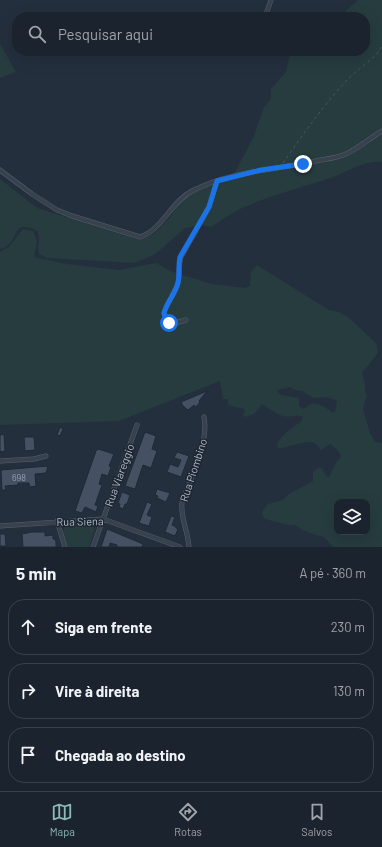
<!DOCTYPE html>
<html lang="pt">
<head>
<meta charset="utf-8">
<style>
	:root { --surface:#1b232e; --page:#242b36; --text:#f1f3f6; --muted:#a0a4aa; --line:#39404a; --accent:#8bbbb9 }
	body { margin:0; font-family:Barlow,sans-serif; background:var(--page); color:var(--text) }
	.controls { position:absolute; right:12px; bottom:12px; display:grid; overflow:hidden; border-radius:8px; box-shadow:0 4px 16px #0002 }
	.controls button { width:36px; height:36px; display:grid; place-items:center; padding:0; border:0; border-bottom:1px solid var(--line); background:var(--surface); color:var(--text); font:20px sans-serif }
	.stop { position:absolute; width:12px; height:12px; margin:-9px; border:3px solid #1a73e8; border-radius:50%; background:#fff }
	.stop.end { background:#1a73e8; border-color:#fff; box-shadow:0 1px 4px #0008 }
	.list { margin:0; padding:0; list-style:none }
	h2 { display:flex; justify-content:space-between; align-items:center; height:52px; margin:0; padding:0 16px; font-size:17px }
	h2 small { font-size:13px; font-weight:400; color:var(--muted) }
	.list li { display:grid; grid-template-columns:26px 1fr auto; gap:12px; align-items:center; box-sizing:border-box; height:56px; margin:0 8px 8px; padding:0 8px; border:1px solid var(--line); border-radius:16px }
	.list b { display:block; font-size:15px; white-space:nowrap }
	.list em { font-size:13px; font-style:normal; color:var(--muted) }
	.icon { flex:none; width:22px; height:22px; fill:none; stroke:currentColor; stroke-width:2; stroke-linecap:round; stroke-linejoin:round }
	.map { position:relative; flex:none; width:382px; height:547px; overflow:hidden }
	.search { position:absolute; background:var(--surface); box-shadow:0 4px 16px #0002; left:12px; right:12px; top:12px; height:44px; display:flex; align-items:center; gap:10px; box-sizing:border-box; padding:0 14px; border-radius:16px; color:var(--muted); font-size:15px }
	.sheet { height:244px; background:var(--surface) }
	nav { display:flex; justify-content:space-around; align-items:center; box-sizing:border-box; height:56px; border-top:1px solid var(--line); background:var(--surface); font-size:11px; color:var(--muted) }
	nav a { display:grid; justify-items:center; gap:2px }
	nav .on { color:var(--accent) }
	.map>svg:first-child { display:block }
	.green { fill:#263c3f; fill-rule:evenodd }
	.building { fill:#455162; stroke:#1f2835 }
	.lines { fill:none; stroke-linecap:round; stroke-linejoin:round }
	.street-casing { stroke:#565f6c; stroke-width:5 }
	.path { stroke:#44595c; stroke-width:1; stroke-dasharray:3 3; stroke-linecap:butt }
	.street { stroke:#38414e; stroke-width:4 }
	.route { stroke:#1a73e8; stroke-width:5 }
	.labels { text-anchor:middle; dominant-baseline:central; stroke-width:3; stroke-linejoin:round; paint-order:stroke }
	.number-label { font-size:9px; fill:#98a1af }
	.street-label { font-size:11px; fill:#b4bcc9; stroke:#1d2633 }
</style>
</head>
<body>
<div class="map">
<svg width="382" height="547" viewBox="0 0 382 547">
	<rect width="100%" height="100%" fill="#242f3e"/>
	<!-- green -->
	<path class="green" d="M 358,0 L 382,0 L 382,162 C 365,160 349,171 333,177 C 293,191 245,200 212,227 L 202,225 L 185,228 L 154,255 L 134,263 L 47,258 L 39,254 C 36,246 42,239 37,231 C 11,217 20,242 2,249 L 0,248 L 0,179 L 37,208 L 139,240 C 161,236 172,211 187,197 C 198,187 217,184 231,180 L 254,136 L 264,107 L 271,99 L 271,89 L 286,72 L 290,53 L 292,51 L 365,51 L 365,17 L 339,17 Z
		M 0,44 L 16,72 L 0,78 Z
		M 23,229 L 33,231 L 37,241 L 34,257 L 67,264 L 119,270 L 156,263 L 173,272 L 212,284 L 245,288 L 250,286 L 251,271 L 257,265 L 329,310 L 339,312 L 348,317 L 376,343 L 378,353 L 362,373 L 365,385 L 365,392 L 367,394 L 363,409 L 370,433 L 375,442 L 382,443 L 382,547 L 333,547 L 324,537 L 309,533 L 307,531 L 304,531 L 295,525 L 289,525 L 265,519 L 262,515 L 263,510 L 268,504 L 283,500 L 289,494 L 313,481 L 313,472 L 318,468 L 322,468 L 326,476 L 329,477 L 336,463 L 341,456 L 339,452 L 331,444 L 327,446 L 321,450 C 319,448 317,444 314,443 C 306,439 288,449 278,448 L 277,444 C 283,433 292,428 302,421 L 303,417 C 295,414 291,418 283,416 C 275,414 269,408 262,404 L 254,414 L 245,417 L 243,415 L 245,410 L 244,409 L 228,405 L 228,399 L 223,399 L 220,381 L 119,421 L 0,425 L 0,252 L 9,247 ZM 290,387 L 295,390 L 302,391 L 312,397 L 316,398 L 326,397 L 336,400 L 337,402 L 335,412 L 332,412 C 326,408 317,400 309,405 C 307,406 306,408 304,409 L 299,406 L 299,398 C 292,396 284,397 278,393 L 278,390 ZM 337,502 L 367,502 L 367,532 L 337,532 Z
		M 89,523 L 92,524 L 95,529 L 89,547 L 68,547 L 63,533 L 65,526 L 68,525 Z"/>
	<!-- building -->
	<path class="building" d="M 207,391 L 199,401 L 200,402 L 196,407 L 194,405 L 188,410 L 183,406 L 181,402 Z
		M 60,427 L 63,429 L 60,436 L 57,435 Z
		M 145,432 L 156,436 L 152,449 L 157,451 L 151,468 L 143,465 L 135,489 L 125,486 Z
		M 4,434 L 5,451 L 0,452 L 0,435 Z
		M 24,437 L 34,437 L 35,450 L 25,451 Z
		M 98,449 L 114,454 L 109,466 L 111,467 L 108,476 L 102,474 L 99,484 L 102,485 L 95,505 L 98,506 L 96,512 L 85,507 L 82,513 L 75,511 L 96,451 Z
		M 177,452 L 189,456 L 181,477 L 167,472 L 170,464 L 178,467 L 181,460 L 174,458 Z
		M 48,466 L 46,473 L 35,474 L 36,486 L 30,487 L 29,483 L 18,483 L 18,485 L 5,486 L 6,490 L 2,490 L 1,470 Z
		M 157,489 L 170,493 L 166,502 L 157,498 L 158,496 L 155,495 Z
		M 122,492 L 130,495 L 127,504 L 125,504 L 123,509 L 119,507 L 120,504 L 118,503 Z
		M 147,502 L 152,504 L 147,515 L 152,517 L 149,526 L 139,523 Z
		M 171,516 L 175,517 L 172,525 L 176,527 L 176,528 L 178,529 L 175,536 L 165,532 Z
		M 107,529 L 143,544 L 142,547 L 117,547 L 117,545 L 110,543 L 109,547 L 101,547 Z
		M 32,532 L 45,532 L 45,536 L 53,535 L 53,539 L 55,539 L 56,542 L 56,547 L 23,547 L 22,534 Z
		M 0,534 L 5,534 L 6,546 L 0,546 Z"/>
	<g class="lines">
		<defs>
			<path id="street" d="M 265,17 L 271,0
				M 0,170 L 32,194 L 57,210 L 72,216 L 140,237 C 161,231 172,201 192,191 C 230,171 275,170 316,161 C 326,159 337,158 346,154 C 359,148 370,138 382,131
				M 186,320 L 172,324 L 167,320 L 164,313 C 167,302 175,294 178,283 C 180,274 178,266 181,257 L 209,207 L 217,181
				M 0,461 L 34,459 L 46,456
				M 57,521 L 65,547
				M 0,526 L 103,519 L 180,547
				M 93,547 L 137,425
				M 189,547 C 188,531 180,517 182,502 C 191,477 209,443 204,417"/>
		</defs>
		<!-- street casing -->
		<use href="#street" class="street-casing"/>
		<!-- path -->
		<path class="path" d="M 283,163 C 303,134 323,106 347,80 C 358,68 375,60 382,46"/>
		<!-- street -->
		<use href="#street" class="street"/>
	</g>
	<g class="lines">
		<!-- route -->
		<path class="route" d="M 169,323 L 165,318 L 164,313 C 167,302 175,294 178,283 C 180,274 178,266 180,257 L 209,207 L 217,181 L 261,170 L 303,164"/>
	</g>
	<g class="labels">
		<!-- number labels -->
		<g class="number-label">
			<text x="19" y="477">698</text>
		</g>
		<!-- street labels -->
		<g class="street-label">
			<text transform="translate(193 470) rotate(-72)">Rua Piombino</text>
			<text transform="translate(119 475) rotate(-70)">Rua Viareggio</text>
			<text transform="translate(80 521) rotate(-1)">Rua Siena</text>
		</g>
	</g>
</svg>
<div class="controls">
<button><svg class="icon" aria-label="layers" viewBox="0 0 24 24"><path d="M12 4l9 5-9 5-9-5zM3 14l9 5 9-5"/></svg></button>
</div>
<div class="stop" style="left:169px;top:323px"></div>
<div class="stop end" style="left:303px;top:164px"></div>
<div class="search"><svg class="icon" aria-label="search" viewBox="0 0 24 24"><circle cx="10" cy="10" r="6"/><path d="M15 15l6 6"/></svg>Pesquisar aqui</div>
</div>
<section class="sheet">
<h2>5 min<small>A pé · 360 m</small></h2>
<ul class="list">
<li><svg class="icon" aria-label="ahead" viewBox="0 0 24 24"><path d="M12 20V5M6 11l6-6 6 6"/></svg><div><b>Siga em frente</b></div><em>230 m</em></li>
<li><svg class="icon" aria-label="right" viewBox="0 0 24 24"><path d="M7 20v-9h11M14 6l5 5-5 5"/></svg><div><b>Vire à direita</b></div><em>130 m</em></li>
<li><svg class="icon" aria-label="arrive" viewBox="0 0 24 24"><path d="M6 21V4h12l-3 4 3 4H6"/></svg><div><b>Chegada ao destino</b></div></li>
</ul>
</section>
<nav>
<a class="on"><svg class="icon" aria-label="map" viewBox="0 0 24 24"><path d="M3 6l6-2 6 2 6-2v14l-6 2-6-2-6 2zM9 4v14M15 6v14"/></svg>Mapa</a>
<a><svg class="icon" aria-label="directions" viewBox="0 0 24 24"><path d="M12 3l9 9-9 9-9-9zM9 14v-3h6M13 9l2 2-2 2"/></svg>Rotas</a>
<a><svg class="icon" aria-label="saved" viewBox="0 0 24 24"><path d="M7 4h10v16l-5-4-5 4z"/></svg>Salvos</a>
</nav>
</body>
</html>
